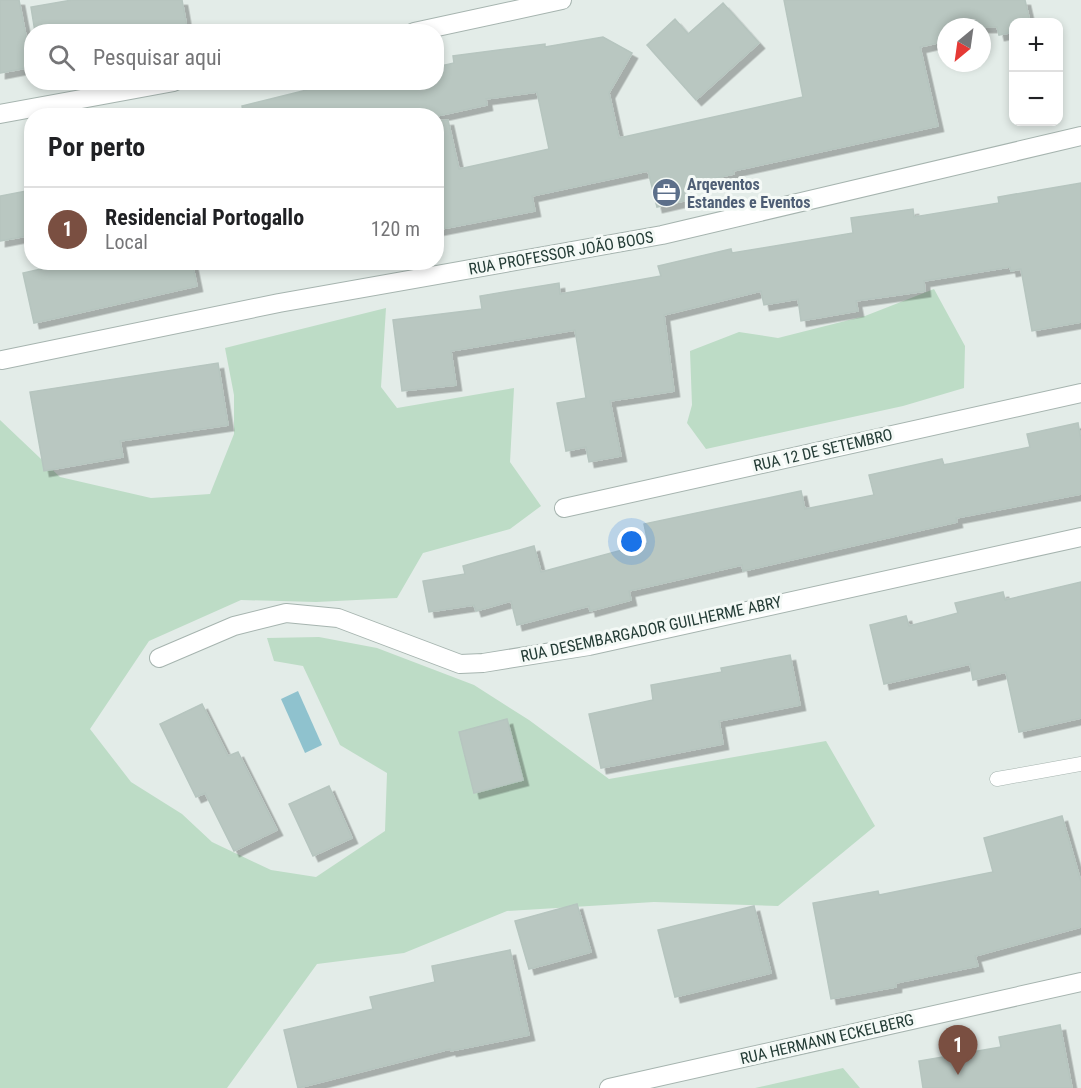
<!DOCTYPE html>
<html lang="pt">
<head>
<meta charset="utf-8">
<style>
	:root { --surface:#fff; --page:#f6f6f6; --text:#202124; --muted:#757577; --line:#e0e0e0; --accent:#7a4f41 }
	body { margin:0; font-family:"Roboto Condensed",sans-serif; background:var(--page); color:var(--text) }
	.controls { position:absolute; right:18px; top:18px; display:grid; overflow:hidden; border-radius:12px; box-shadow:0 3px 9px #0003 }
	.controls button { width:54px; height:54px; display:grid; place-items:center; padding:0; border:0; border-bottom:2px solid var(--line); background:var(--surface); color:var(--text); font:30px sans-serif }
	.compass { position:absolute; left:937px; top:18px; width:54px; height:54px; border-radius:50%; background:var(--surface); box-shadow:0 3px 9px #0003; rotate:209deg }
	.you { position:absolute; left:632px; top:542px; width:21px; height:21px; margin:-15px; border:4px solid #fff; border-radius:50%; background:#1a73e8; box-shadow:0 0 0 9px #1a73e833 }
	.badge { display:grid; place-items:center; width:39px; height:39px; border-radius:50%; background:var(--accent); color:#fff; font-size:20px; font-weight:700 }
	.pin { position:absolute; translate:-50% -50px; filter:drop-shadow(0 2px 3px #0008) }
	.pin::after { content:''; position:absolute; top:32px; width:21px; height:18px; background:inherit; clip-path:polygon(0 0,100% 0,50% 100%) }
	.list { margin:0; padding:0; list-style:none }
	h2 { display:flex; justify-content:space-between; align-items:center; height:78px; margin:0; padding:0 24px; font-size:26px }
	h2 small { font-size:20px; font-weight:400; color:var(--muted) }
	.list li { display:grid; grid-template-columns:39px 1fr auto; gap:18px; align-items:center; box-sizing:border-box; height:84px; padding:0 24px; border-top:2px solid var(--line) }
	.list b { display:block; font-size:22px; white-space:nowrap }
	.list p { margin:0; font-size:20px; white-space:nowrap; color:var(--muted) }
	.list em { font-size:20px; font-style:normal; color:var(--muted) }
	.icon { flex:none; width:33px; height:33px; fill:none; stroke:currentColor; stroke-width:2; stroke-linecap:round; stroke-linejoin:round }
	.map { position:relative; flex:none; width:1081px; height:1088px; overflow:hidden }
	.search { position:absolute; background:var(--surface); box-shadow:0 3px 9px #0003; left:24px; top:24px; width:420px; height:66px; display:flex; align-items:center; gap:15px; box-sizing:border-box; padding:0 21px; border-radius:24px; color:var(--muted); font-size:22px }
	.panel { position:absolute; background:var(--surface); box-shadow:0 3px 9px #0003; left:24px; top:108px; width:420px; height:162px; border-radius:24px }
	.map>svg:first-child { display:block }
	.green { fill:#bddcc6 }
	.water { fill:#8fc2ce }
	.building { fill:#b9c7c1; stroke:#b6c5bf; stroke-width:1.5; filter:url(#shadow) }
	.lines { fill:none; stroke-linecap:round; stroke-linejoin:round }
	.lane-casing { stroke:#a6b4af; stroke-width:15 }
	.street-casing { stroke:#a6b4af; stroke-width:20 }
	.lane { stroke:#fff; stroke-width:14 }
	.street { stroke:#fff; stroke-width:18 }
	.labels { text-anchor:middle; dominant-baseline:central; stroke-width:6; stroke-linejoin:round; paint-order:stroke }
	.service-label { font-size:16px; font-weight:bold; fill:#4e5e75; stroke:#f4f9f6; text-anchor:start }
	.street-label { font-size:16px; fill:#243c36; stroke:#f4f9f6 }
</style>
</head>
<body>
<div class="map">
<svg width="1081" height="1088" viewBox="0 0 1081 1088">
	<defs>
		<filter id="shadow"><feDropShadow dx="5.5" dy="5.5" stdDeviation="0" flood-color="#0004"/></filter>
	</defs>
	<rect width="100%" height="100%" fill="#e3ece8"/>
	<!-- green -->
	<path class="green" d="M 934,289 L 965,346 L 964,388 L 903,406 L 706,449 L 687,423 L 692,405 L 690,351 L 739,332 L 778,338 L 865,316 Z
		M 386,308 L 381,387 L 397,408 L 514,388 L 510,462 L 541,506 L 510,529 L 423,553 L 397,598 L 316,602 L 241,600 L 149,641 L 90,729 L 131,782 L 182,814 L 212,842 L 271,870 L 316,877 L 385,831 L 387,773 L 340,745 L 303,666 L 274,661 L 267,638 L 319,637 L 377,648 L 474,685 L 529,720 L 609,779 L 826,741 L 875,826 L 778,906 L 654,902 L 507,911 L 404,953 L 317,964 L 227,1088 L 0,1088 L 0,420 L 60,477 L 151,498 L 210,494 L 234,434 L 234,395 L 225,348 Z
		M 843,1068 L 860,1088 L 755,1088 Z"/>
	<!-- water -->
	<path class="water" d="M 298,691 L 322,745 L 305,753 L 281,699 Z"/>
	<!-- building -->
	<path class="building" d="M 0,0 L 19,0 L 32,67 L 0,73 Z
		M 72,0 L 182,0 L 187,28 L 170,32 L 35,32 L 31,7 Z
		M 784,0 L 1025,0 L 1030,22 L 1014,22 L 1014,32 L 999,35 L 997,27 L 946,27 L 946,41 L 920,47 L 938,126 L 733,171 L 734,174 L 684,185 L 688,200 L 657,207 L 648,171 L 532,196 L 535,211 L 436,230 L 436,121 L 448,120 L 459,169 L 549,149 L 537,92 L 486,99 L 487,105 L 437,116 L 244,116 L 242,106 L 339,82 L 436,82 L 436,67 L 454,63 L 453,56 L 545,44 L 545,47 L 603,37 L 632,53 L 609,93 L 619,138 L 803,97 Z
		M 723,3 L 759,43 L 696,100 L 647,45 L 675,19 L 688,34 Z
		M 1081,183 L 1081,322 L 1032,331 L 1021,269 L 1011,271 L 1010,267 L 924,281 L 925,291 L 856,301 L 858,311 L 801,321 L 798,299 L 764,305 L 761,291 L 664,315 L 674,391 L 610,401 L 621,456 L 589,462 L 586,447 L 566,451 L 557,403 L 586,398 L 575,330 L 451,351 L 456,385 L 402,391 L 393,320 L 482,309 L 480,296 L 559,283 L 560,294 L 661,276 L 658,266 L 731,249 L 732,253 L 853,233 L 851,218 L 913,209 L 914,217 L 999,203 L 998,197 Z
		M 32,190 L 32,235 L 0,241 L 0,196 Z
		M 72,262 L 192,262 L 197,286 L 34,323 L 23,273 Z
		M 218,363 L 228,425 L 120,441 L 123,457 L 44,471 L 30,392 Z
		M 1078,423 L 1081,440 L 1081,494 L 956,518 L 957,522 L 743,571 L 742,565 L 629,591 L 631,600 L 590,611 L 589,606 L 517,625 L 511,601 L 476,611 L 474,605 L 429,612 L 423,581 L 465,574 L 463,566 L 498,556 L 534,546 L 541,572 L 648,543 L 644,524 L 801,491 L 805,509 L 874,495 L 869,475 L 942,459 L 944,465 L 1030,447 L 1027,434 Z
		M 1081,582 L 1081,718 L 1019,732 L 1006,672 L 973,680 L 970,664 L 884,684 L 870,625 L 906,616 L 909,626 L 958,613 L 955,603 L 1003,592 L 1005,600 Z
		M 790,655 L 800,705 L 719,721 L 723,744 L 601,768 L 589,714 L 653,700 L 651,685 L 722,672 L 721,668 Z
		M 202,704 L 228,756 L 238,752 L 277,830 L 234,851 L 205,793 L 196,797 L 160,724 Z
		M 507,719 L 523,780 L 474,793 L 459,732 Z
		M 329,786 L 352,838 L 313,856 L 289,804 Z
		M 1062,816 L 1081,882 L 1081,927 L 975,956 L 978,966 L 896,983 L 896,987 L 831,999 L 813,903 L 878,891 L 879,895 L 993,872 L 984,838 Z
		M 577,904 L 591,952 L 529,969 L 515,921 Z
		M 754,906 L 771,973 L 675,997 L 658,930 Z
		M 510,950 L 529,1035 L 451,1051 L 450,1049 L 298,1088 L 284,1030 L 373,1009 L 370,997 L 435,982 L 432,966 Z
		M 1060,1025 L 1072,1088 L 923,1088 L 919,1061 L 1001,1047 L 999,1037 Z"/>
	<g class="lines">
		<defs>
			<path id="lane" d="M 997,779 L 1081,764"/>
			<path id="street" d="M 414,32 L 562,0
				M 0,114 L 174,82
				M 2,360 L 279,303 L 662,235 L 1081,136
				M 564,508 L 1081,393
				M 159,658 L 234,626 L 286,613 L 338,618 L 460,664 L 483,663 L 589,646 L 1081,537
				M 609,1088 L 1081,982"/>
		</defs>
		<!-- lane casing -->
		<use href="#lane" class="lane-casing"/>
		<!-- street casing -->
		<use href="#street" class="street-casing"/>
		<!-- lane -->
		<use href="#lane" class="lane"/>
		<!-- street -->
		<use href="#street" class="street"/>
	</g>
	<!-- icons -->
	<defs>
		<symbol id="office-disc" viewBox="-11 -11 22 22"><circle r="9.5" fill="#5c6f8a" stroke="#f4f9f6"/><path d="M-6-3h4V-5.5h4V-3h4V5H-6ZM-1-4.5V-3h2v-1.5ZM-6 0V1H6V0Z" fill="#fff"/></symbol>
	</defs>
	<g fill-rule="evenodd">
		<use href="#office-disc" x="650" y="176" width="33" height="33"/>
	</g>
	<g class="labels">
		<!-- service labels -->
		<g class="service-label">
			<text x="687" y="184">Arqeventos<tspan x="687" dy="18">Estandes e Eventos</tspan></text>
		</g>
		<!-- street labels -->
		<g class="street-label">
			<text transform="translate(561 253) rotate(-10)">RUA PROFESSOR JOÃO BOOS</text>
			<text transform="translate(823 450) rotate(-13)">RUA 12 DE SETEMBRO</text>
			<text transform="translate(651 629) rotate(-12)">RUA DESEMBARGADOR GUILHERME ABRY</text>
			<text transform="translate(827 1039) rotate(-13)">RUA HERMANN ECKELBERG</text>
		</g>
	</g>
</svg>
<div class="controls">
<button>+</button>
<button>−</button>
</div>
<svg class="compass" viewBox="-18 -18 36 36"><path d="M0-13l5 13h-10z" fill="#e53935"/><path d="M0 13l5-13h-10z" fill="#757577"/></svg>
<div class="you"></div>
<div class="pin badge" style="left:958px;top:1075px">1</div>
<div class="search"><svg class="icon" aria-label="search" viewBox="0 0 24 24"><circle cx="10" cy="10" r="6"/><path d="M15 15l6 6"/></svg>Pesquisar aqui</div>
<section class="panel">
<h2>Por perto<small></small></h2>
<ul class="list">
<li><span class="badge">1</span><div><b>Residencial Portogallo</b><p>Local</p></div><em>120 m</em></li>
</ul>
</section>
</div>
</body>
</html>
